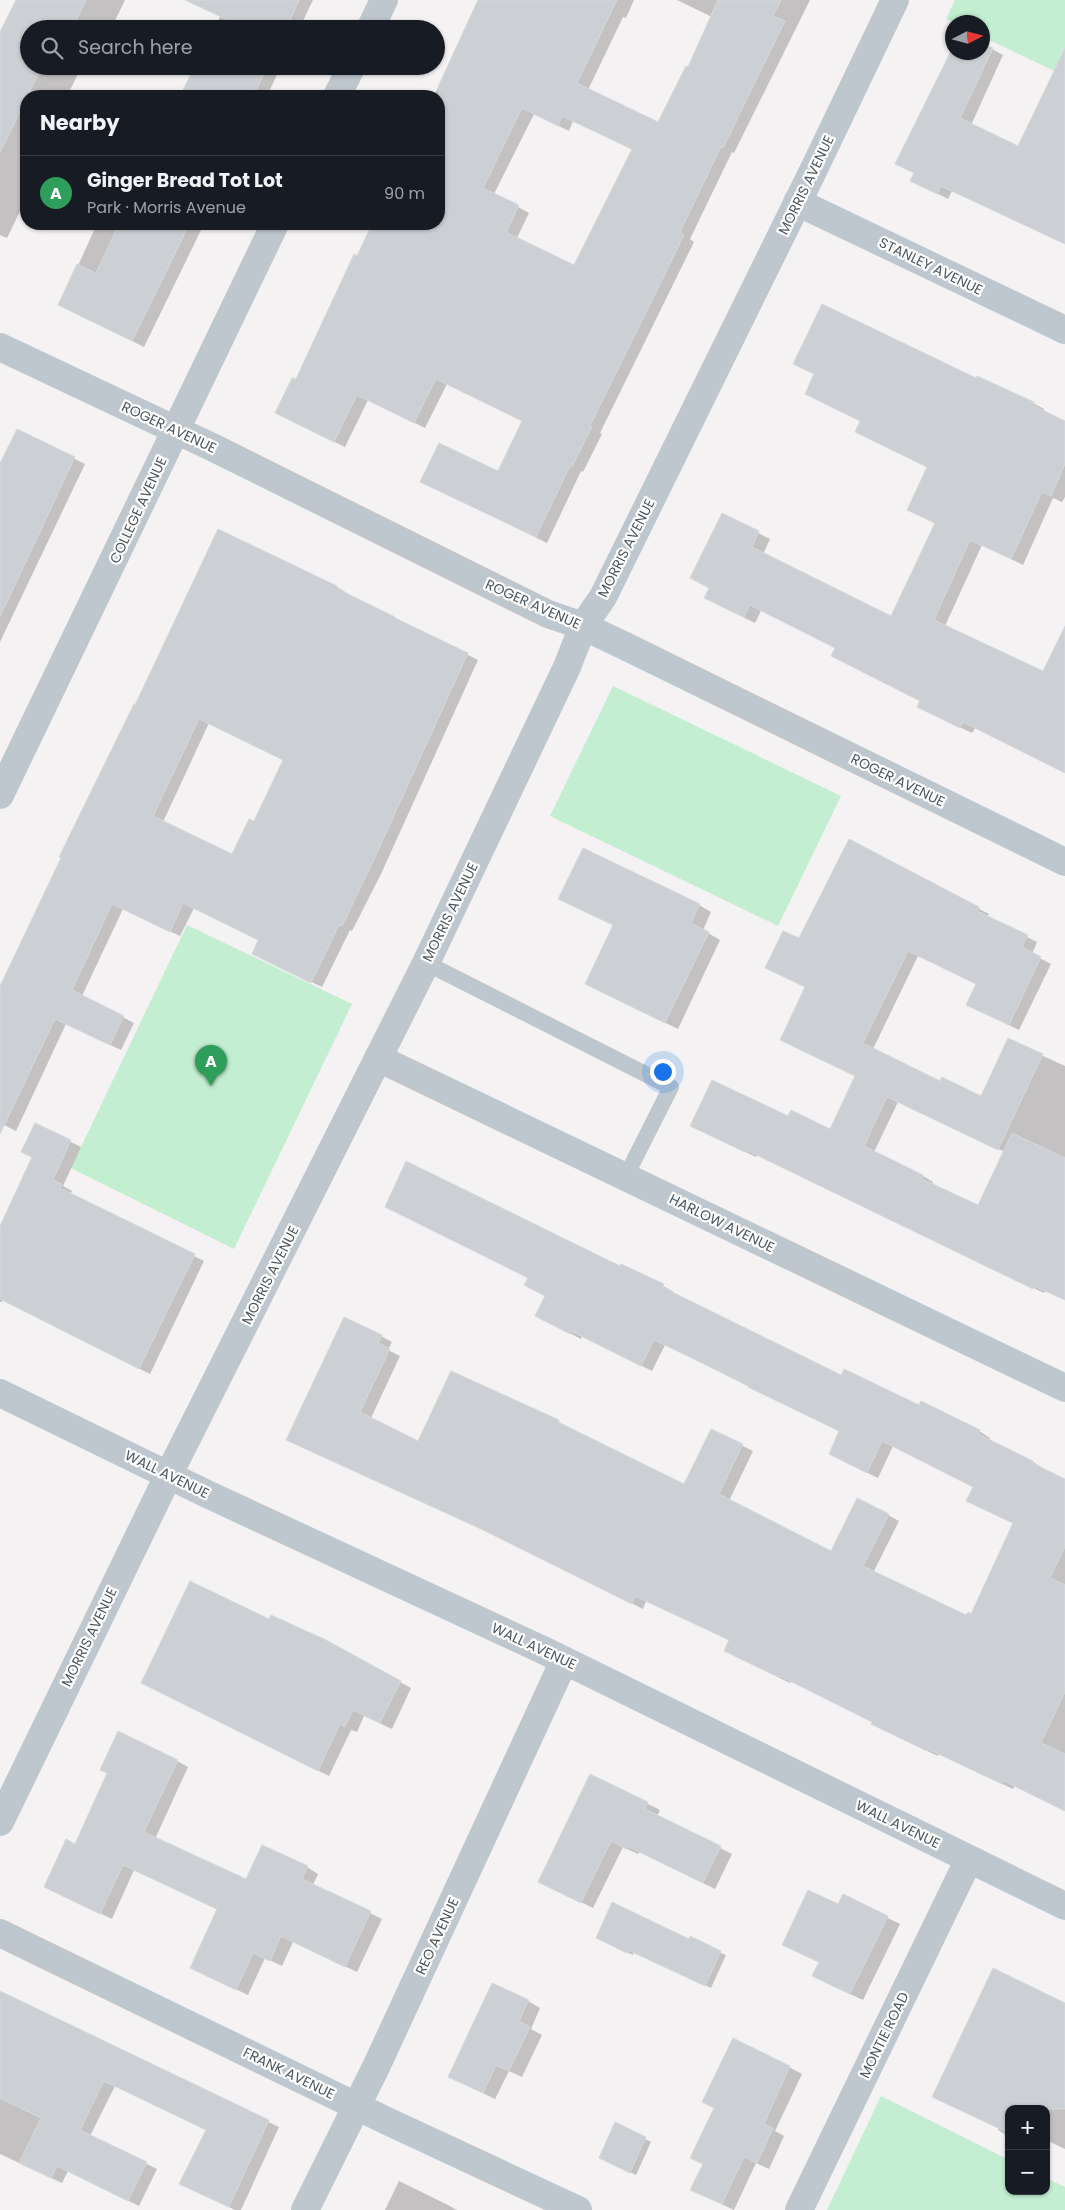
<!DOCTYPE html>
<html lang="en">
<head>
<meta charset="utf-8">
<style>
	:root { --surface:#171b24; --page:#20242c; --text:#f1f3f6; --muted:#9ea1a6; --line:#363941; --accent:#2281de }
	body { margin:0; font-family:Poppins,sans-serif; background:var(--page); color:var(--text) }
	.controls { position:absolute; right:15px; bottom:15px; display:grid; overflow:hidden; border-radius:10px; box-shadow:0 1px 4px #0004 }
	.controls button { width:45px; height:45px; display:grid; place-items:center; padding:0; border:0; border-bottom:1px solid var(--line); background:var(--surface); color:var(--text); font:25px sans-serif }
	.compass { position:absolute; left:945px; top:15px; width:45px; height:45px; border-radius:50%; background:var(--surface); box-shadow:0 1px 4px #0004; rotate:84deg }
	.you { position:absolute; left:662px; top:1071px; width:18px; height:18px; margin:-12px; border:4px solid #fff; border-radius:50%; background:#1a73e8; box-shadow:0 0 0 8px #1a73e833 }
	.badge { display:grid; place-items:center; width:32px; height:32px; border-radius:50%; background:var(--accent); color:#fff; font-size:16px; font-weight:700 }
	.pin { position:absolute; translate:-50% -41px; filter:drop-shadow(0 1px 2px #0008) }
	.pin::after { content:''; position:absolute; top:26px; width:18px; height:15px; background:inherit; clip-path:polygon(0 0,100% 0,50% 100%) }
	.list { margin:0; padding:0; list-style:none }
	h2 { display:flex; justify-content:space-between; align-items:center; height:65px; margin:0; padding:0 20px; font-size:21px }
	h2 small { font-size:16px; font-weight:400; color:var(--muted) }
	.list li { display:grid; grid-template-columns:32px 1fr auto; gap:15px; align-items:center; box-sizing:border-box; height:75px; padding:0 20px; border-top:1px solid var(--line) }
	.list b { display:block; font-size:19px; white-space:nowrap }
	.list p { margin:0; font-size:16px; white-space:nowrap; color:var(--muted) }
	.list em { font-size:16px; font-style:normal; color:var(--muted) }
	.icon { flex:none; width:28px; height:28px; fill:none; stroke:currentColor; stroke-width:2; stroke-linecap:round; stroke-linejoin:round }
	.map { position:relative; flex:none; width:1065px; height:2210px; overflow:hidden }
	.search { position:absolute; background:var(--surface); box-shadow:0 1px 4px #0004; left:20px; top:20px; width:425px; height:55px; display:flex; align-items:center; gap:12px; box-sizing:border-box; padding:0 18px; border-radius:28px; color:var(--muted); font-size:19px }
	.panel { position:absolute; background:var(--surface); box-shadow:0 1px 4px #0004; left:20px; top:90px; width:425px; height:140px; border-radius:20px }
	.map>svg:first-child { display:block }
	.green { fill:#c3eed1 }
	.shadow { fill:#0003; fill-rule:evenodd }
	.building { fill:#cccfd4; stroke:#d6d8dc; fill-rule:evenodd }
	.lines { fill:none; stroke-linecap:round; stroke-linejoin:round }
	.service { stroke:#bec7cd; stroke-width:16 }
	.minor { stroke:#bec7cd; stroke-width:28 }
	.labels { text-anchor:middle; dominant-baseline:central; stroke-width:4.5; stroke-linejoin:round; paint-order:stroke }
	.street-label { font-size:14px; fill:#4a565e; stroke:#fff }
</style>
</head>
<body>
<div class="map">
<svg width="1065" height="2210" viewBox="0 0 1065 2210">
	<rect width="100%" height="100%" fill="#f4f2f2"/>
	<!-- green -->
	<path class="green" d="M 955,0 L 1065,0 L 1065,76 L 983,37 L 982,22 L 953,22 L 946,19 Z
		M 613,686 L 841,796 L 778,926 L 550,816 Z
		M 187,925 L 352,1004 L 234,1249 L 71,1168 Z
		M 881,2096 L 1009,2160 L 1009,2191 L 1046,2191 L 1046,2178 L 1065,2187 L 1065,2210 L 827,2210 Z"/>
	<!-- shadow -->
	<path class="shadow" d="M 17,0 L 125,0 L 111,29 L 29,29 L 29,66 L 82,66 L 67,96 L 26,96 L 26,199 L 7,238 L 0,235 L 0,35 Z
		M 228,0 L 313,0 L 299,29 L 214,29 Z
		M 478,0 L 634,0 L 626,18 L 623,17 L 588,90 L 659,124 L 688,69 L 712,17 L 677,0 L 810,0 L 734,153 L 732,152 L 690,239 L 694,242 L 600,433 L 602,434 L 583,472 L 581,471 L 547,543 L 422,482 L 498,472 L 523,421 L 447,384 L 425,428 L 368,400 L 345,447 L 276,413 L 296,381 L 373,224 L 439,224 L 439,96 L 434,96 ZM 534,114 L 569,131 L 573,121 L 633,150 L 575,266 L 517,238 L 529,213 L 494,194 Z
		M 992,49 L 1003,55 L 971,125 L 1018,148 L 1065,87 L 1065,244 L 952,191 L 948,199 L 923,186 L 916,174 L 897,164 L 952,52 L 982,52 Z
		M 196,66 L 281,66 L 267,96 L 182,96 Z
		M 97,224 L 204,224 L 144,347 L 60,305 Z
		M 977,380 L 1033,403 L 1044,409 L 1043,412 L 1065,422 L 1065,497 L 1062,502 L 1053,498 L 1023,565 L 982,545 L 945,626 L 1044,673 L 1065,629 L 1065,773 L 975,728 L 972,733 L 930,713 L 922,701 L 836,648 L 761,611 L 755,623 L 716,604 L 710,588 L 723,515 L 770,539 L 763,554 L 891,618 L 936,524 L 909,510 Z
		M 17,430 L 85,464 L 0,642 L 0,466 Z
		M 219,531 L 337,587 L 347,593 L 346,594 L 478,660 L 381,874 L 352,931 L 350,930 L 322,987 L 264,959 L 260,940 L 194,908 L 180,936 L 123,909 L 82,996 L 134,1023 L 121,1050 L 66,1024 L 16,1131 L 0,1123 L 0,989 ZM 209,723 L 284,760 L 254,823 L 232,856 L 163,822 Z
		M 850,841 L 979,909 L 989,914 L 987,917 L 1037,942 L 1032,954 L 1051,964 L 1019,1030 L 978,1010 L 977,984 L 918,956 L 873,1049 L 941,1082 L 981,1098 L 1008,1040 L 1065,1066 L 1065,1300 L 1045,1291 L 1044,1293 L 757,1155 L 756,1157 L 702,1131 L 789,1117 L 831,1131 L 856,1076 L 807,987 L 799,940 ZM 898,1102 L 1005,1152 L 979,1207 L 932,1185 L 933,1182 L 923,1176 L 874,1152 Z
		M 699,905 L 711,912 L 703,930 L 720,940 L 678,1029 L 598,990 Z
		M 35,1124 L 81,1147 L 63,1186 L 72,1191 L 70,1195 L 204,1261 L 150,1374 L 3,1300 L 2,1302 L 0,1302 L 0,1229 L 33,1158 Z
		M 621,1268 L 663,1286 L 674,1292 L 672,1294 L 841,1377 L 979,1431 L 990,1438 L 988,1441 L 1033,1462 L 1043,1468 L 1042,1469 L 1065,1480 L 1065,1811 L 1015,1786 L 1013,1789 L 939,1754 L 938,1756 L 883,1730 L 873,1724 L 874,1722 L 791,1681 L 790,1683 L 736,1657 L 726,1651 L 730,1640 L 646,1601 L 643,1609 L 493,1534 L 298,1445 L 381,1336 L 392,1342 L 388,1350 L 400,1356 L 371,1418 L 419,1442 L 452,1373 L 558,1421 L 568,1429 L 685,1486 L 711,1430 L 753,1451 L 729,1501 L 832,1552 L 888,1515 L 899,1521 L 873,1573 L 967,1617 L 972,1615 L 1014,1524 L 968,1501 L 974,1487 L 893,1446 L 878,1478 L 841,1460 L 841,1432 L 665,1345 L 652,1371 L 582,1336 L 581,1339 L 536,1316 Z
		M 400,1682 L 411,1688 L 392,1729 L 364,1716 L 357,1732 L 351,1730 L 329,1776 L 153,1688 Z
		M 177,1761 L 188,1767 L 155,1839 L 247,1881 L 307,1867 L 318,1874 L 313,1885 L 382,1919 L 357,1972 L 293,1942 L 282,1966 L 265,1958 L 248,1995 L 203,1974 L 218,1910 L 134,1870 L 112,1919 L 45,1887 L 76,1845 Z
		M 591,1775 L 660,1810 L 657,1816 L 732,1854 L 715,1889 L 640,1852 L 638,1854 L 623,1847 L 593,1908 L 552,1888 Z
		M 843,1896 L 900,1924 L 863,2000 L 826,1983 L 820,1963 L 796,1951 L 839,1906 Z
		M 689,1940 L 726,1955 L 711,1988 L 634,1952 L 633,1955 L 603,1941 Z
		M 0,1993 L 279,2127 L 241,2210 L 235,2210 L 191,2189 L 207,2130 L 115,2086 L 90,2136 L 157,2169 L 139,2206 L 68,2171 L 62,2183 L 0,2154 Z
		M 528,2001 L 540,2008 L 531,2029 L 542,2035 L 522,2077 L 509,2071 L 495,2099 L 462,2083 Z
		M 1065,2007 L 1065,2149 L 1046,2140 L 1046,2109 L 1009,2109 L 1009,2137 L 998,2130 L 998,2128 L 945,2103 Z
		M 789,2067 L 802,2074 L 775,2131 L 784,2136 L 769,2169 L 756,2163 L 734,2210 L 704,2196 L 704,2164 L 691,2157 Z
		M 616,2124 L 651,2142 L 636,2175 L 606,2161 Z
		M 399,2181 L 446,2204 L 457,2210 L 385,2210 Z"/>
	<!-- building -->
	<path class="building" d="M 16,0 L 86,0 L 72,29 L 29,29 L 29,66 L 42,66 L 0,153 L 0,32 Z
		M 185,0 L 299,0 L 286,29 L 247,29 Z
		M 478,0 L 617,0 L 577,83 L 658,122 L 686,66 L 688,67 L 718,0 L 781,0 L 773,16 L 785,21 L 723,148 L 721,147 L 680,232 L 684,235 L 590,426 L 592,427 L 572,467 L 570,466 L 536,537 L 420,482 L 439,443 L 498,471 L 522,421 L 436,379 L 414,423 L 357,395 L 334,442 L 275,413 L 292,378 L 296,379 L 354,254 L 357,256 L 372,224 L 439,224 L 439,85 ZM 522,108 L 558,126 L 562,116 L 632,149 L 574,265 L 506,232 L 519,205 L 483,188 Z
		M 982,43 L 993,48 L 960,118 L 1018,146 L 1065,48 L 1065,244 L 941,186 L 937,194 L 910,181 L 914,173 L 895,164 L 952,49 L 952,52 L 982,52 Z
		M 195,66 L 268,66 L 253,96 L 180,96 Z
		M 119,224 L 170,224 L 186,231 L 132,341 L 58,305 L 77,264 L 96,273 Z
		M 822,304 L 976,378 L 977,376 L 1034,402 L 1032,405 L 1065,421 L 1065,464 L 1051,496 L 1042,492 L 1011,559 L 970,540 L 934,620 L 1043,671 L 1065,626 L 1065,773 L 963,722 L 960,728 L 917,707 L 920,701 L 831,656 L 835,648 L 750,605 L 744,617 L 704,598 L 709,588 L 690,578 L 722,513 L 759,531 L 752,547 L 891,616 L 935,523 L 907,510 L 927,467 L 855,432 L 860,421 L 805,394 L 814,374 L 793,364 Z
		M 17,429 L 75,457 L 0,617 L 0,463 Z
		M 218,529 L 337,586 L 336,588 L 395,617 L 395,618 L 468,653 L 370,868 L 342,926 L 339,925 L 311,983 L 252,954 L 258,940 L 183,903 L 170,932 L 112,904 L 72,990 L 124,1016 L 110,1045 L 55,1019 L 0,1134 L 0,986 L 61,858 L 59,857 L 134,704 L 135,705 ZM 199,719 L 283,760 L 254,821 L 249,819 L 232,854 L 153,816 Z
		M 849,839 L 979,907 L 977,911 L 1028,935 L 1022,947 L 1041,957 L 1009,1025 L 966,1005 L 976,984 L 908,951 L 863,1043 L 940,1081 L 942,1077 L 981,1096 L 1008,1038 L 1043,1054 L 998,1150 L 887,1097 L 864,1146 L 923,1175 L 922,1179 L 978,1205 L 1012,1133 L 1065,1158 L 1065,1300 L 1034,1286 L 1033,1289 L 746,1150 L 745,1152 L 690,1126 L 712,1080 L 788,1116 L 791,1110 L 830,1129 L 855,1076 L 780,1040 L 805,987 L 765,968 L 783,931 L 799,938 Z
		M 583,848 L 700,904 L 691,923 L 709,932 L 665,1023 L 585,984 L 613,925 L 558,899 Z
		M 35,1123 L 71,1140 L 53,1180 L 62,1184 L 60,1188 L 195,1254 L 139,1369 L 0,1299 L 0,1226 L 32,1157 L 21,1152 Z
		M 406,1161 L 620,1266 L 621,1264 L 664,1284 L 662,1287 L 841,1375 L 844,1369 L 919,1405 L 921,1401 L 980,1430 L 978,1434 L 1033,1461 L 1032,1463 L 1065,1479 L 1065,1547 L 1050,1578 L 1065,1585 L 1065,1692 L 1041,1743 L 1065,1754 L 1065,1811 L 1004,1781 L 1002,1784 L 928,1749 L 927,1751 L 871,1724 L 872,1722 L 780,1676 L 779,1677 L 724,1651 L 729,1640 L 635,1596 L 632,1604 L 481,1529 L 286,1440 L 344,1317 L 382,1335 L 378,1343 L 390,1349 L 360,1412 L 418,1441 L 451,1371 L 559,1420 L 558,1422 L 684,1484 L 711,1429 L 743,1444 L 719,1494 L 831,1551 L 857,1498 L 889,1514 L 863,1566 L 966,1615 L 968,1612 L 971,1614 L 1013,1523 L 966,1501 L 973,1487 L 882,1441 L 867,1473 L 829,1454 L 839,1431 L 748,1387 L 749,1385 L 654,1340 L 641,1366 L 571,1331 L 570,1334 L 535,1316 L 545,1296 L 524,1285 L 528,1278 L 385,1207 Z
		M 190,1581 L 269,1619 L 271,1615 L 326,1640 L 401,1681 L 380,1723 L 353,1710 L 345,1727 L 340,1724 L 318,1771 L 141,1683 Z
		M 118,1731 L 178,1760 L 144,1832 L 246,1879 L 262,1845 L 308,1866 L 302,1879 L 371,1911 L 345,1967 L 281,1936 L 270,1961 L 253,1953 L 236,1990 L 190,1968 L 217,1909 L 123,1865 L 100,1914 L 44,1887 L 66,1839 L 75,1844 L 107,1773 L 100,1770 Z
		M 590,1774 L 648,1802 L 645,1809 L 721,1846 L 703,1883 L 627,1846 L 626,1849 L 611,1841 L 581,1903 L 538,1882 Z
		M 808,1890 L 838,1904 L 843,1894 L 888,1916 L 850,1994 L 812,1976 L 819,1962 L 782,1945 Z
		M 612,1902 L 689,1939 L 690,1936 L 721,1951 L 705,1986 L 628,1950 L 627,1953 L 596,1938 Z
		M 993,1968 L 1065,2003 L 1065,2109 L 1009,2109 L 1009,2133 L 932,2097 Z
		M 492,1983 L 529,2000 L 519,2021 L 530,2027 L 509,2071 L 496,2065 L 483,2093 L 448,2077 Z
		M 0,1991 L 269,2120 L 229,2207 L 179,2184 L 206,2130 L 104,2081 L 80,2130 L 147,2162 L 128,2201 L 57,2166 L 51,2178 L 19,2163 L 41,2118 L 0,2098 Z
		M 733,2038 L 790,2066 L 764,2124 L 773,2128 L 757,2163 L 744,2157 L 722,2204 L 690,2190 L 703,2164 L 690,2158 L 714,2108 L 702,2102 Z
		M 615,2122 L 646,2137 L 630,2173 L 599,2158 Z"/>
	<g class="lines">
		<!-- service -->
		<path class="service" d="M 426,963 L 671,1087 L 626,1176"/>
		<!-- minor -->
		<path class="minor" d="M 370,29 L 384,0
			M 337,96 L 352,66
			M 797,202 L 1065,330
			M 0,347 L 214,448 L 548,614 L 583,626 L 627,647 L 1065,862
			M 0,795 L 275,224
			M 378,1058 L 1065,1388
			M 0,1393 L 207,1494 L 545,1651 L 1065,1906
			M 0,1822 L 169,1474 L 426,963 L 567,667 L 583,626 L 603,597 L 813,171 L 895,0
			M 0,1933 L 387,2121 L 578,2210
			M 305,2210 L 376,2067 L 564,1661
			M 799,2210 L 969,1859"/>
	</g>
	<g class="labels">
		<!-- street labels -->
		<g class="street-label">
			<text transform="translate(806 185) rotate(-64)">MORRIS AVENUE</text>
			<text transform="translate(931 266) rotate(26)">STANLEY AVENUE</text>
			<text transform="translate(169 427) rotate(25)">ROGER AVENUE</text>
			<text transform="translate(138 510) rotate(-65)">COLLEGE AVENUE</text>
			<text transform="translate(626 548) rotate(-63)">MORRIS AVENUE</text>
			<text transform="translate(533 604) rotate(24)">ROGER AVENUE</text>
			<text transform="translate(898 780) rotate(26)">ROGER AVENUE</text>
			<text transform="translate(450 912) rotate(-64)">MORRIS AVENUE</text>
			<text transform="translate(722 1223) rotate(26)">HARLOW AVENUE</text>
			<text transform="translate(270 1275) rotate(-63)">MORRIS AVENUE</text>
			<text transform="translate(167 1474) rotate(26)">WALL AVENUE</text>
			<text transform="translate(89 1637) rotate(-64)">MORRIS AVENUE</text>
			<text transform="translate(534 1646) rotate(25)">WALL AVENUE</text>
			<text transform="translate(898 1824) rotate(26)">WALL AVENUE</text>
			<text transform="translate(437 1936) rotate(-65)">REO AVENUE</text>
			<text transform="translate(884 2035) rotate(-64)">MONTIE ROAD</text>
			<text transform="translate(289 2073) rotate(26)">FRANK AVENUE</text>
		</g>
	</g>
</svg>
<div class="controls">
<button>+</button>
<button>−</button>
</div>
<svg class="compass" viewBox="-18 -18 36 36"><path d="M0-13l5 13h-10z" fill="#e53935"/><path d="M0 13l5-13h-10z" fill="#9ea1a6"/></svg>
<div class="you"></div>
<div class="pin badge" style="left:211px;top:1086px;background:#2e9e5b">A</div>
<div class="search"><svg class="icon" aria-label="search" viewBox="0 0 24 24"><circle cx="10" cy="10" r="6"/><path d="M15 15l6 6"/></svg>Search here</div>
<section class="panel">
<h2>Nearby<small></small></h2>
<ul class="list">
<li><span class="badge" style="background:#2e9e5b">A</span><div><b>Ginger Bread Tot Lot</b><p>Park · Morris Avenue</p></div><em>90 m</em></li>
</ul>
</section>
</div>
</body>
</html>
